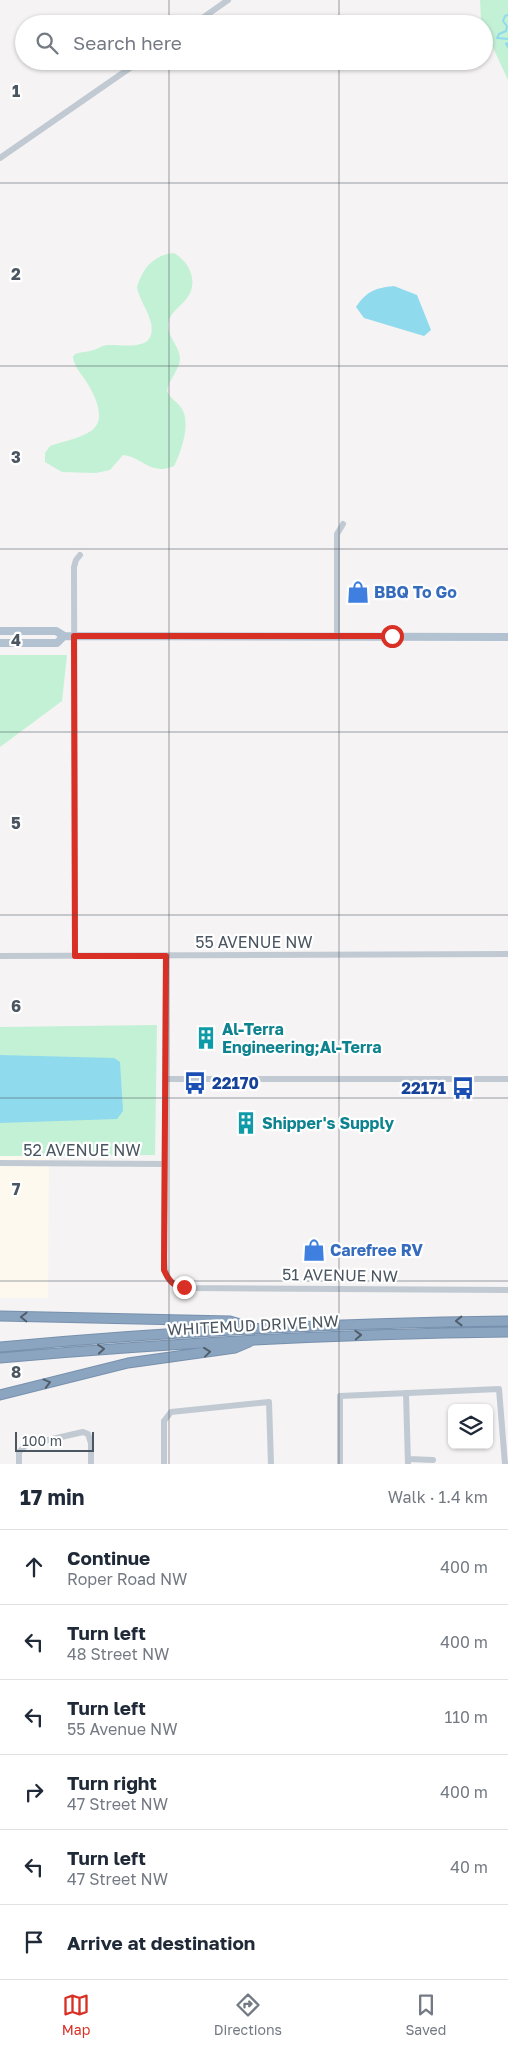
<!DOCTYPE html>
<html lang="en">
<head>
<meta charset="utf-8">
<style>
	:root { --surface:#fff; --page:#f6f6f7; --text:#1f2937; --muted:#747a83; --line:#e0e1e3; --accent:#d93025 }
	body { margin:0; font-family:"Golos Text",sans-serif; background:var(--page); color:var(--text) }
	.controls { position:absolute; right:15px; bottom:15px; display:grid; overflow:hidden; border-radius:8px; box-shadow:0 1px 4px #0004 }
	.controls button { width:45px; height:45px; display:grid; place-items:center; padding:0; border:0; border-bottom:1px solid var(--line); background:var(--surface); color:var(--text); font:25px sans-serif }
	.scale { position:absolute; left:15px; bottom:12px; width:79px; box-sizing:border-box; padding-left:5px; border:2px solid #4a5661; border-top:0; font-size:14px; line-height:18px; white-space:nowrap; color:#4a5661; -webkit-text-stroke:4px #fff; paint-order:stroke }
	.stop { position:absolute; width:15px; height:15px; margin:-11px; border:4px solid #d93025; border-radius:50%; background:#fff }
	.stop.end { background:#d93025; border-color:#fff; box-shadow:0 1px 5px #0008 }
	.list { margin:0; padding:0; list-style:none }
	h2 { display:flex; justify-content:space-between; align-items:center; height:65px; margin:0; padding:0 20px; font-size:21px }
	h2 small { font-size:16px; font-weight:400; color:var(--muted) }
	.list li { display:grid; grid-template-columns:32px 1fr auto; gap:15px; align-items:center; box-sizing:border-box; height:75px; padding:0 20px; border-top:1px solid var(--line) }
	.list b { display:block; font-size:19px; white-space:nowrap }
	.list p { margin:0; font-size:16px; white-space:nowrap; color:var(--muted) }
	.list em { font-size:16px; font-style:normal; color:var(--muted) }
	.icon { flex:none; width:28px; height:28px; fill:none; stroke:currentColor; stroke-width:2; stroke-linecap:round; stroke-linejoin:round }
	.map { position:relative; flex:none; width:508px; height:1464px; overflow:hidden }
	.search { position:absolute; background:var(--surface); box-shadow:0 1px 4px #0004; left:15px; right:15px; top:15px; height:55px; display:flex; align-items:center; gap:12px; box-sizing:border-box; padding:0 18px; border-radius:28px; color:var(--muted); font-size:19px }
	.sheet { height:515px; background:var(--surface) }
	nav { display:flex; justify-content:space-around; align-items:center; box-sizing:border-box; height:70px; border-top:1px solid var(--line); background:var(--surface); font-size:14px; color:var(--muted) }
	nav a { display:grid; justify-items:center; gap:2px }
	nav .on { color:var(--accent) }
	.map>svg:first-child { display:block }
	.commercial { fill:#fdf9ef }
	.green { fill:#c3f1d5 }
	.water { fill:#90daee }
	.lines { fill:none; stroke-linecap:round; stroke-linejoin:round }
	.stream { stroke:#90daee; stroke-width:2 }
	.highway-casing { stroke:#7690ad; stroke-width:11 }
	.minor { stroke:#c1cad2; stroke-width:6 }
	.major { stroke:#b3c2d1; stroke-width:8 }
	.highway { stroke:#8ba5c1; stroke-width:9 }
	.oneway { stroke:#505e6b }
	.route { stroke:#d93025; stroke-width:6 }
	.grid { fill:none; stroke:#4a5661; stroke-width:1; stroke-opacity:0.55 }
	.labels { text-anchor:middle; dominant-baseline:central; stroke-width:4.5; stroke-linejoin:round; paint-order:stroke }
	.shop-label { font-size:16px; font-weight:bold; fill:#366cbe; stroke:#fff; text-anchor:start }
	.street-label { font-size:16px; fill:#4a5661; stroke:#fff }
	.culture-label { font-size:16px; font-weight:bold; fill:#0d838f; stroke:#fff; text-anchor:start }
	.transit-label { font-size:16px; font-weight:bold; fill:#164399; stroke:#fff; text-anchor:start }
	.grid-label { font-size:16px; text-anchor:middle; font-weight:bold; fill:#4a5661; stroke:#fff; stroke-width:4.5; stroke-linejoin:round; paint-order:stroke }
</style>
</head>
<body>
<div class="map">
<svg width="508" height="1464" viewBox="0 0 508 1464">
	<rect width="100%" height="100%" fill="#f5f3f3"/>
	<!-- commercial -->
	<path class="commercial" d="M 0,1156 L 49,1156 L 48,1298 L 0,1298 Z"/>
	<!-- green -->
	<path class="green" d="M 480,0 L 508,0 L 508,80 L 484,28 L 484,24 L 481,20 Z
		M 174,253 C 188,261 198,279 189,295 C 183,306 171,310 168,323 C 166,336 180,346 180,359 C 180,369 169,379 167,391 C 170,399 178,402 182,409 C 191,424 181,452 174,466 C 151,476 142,457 123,455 L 110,470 L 96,473 L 62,472 L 45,462 L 45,453 L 50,446 C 63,441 79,439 91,431 C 108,419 94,394 86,381 C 81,374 74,366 73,357 L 75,354 C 81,352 87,352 94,350 C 99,348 103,345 108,345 C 123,344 157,353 151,323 C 148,310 139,299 137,287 C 143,268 153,255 174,253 Z
		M 0,655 L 67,655 L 62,701 L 0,747 Z
		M 157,1025 L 155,1155 L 0,1156 L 0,1027 Z"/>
	<!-- water -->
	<path class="water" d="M 394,286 L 417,295 L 431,330 L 424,336 L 364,318 L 356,307 C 367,291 375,288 394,286 Z
		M 0,1055 L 114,1058 L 120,1062 L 123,1111 L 117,1119 L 0,1123 Z"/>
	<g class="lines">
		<!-- stream -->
		<path class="stream" d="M 508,15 L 505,16 L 503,21 L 507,26 L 506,31 L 499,34 L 497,38 L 508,39
			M 508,43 L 506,44 L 508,47"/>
		<defs>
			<path id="highway" d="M 0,1316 L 230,1321 L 247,1326
				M 0,1347 C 169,1331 338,1323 508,1321
				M 0,1358 C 169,1343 338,1334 508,1332
				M 0,1395 L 128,1363 L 235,1348 L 249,1342"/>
		</defs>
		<!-- highway casing -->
		<use href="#highway" class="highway-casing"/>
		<!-- minor -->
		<path class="minor" d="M 194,24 L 228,0
			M 0,158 L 140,61
			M 337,636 L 337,534 L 343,524
			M 0,956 L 508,954
			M 75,956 L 74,567 L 76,560 L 80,555
			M 166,957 L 164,1257 C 165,1279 168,1286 191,1288 L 508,1290
			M 166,1079 L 508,1079
			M 0,1163 L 164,1164
			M 406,1393 L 408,1464
			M 408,1459 L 433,1460
			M 19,1464 L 19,1452 L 26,1445 L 83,1432 L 88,1434 L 91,1443 L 91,1464
			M 164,1464 L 164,1421 L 171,1412 L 269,1402 L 271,1464
			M 340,1464 L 340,1396 L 499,1389 L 505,1464"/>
		<!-- major -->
		<path class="major" d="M 0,631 L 56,631 L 64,636 L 508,637
			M 0,643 L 57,643 L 64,636"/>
		<!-- highway -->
		<use href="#highway" class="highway"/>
	</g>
	<!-- one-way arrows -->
	<defs><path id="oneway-chevron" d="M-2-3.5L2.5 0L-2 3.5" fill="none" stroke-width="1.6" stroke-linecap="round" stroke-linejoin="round" transform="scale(1.25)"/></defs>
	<g class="oneway">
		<use href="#oneway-chevron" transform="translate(24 1317) rotate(-179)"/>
		<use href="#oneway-chevron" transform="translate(459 1321) rotate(179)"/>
		<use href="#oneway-chevron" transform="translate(358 1335) rotate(-2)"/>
		<use href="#oneway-chevron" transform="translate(101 1349) rotate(-5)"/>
		<use href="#oneway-chevron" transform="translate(207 1352) rotate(-7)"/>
		<use href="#oneway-chevron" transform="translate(47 1383) rotate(-15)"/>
	</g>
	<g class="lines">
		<!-- route -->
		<path class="route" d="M 184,1287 C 173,1286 169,1281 164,1270 L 166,956 L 75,956 L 74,636 L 392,636"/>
	</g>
	<!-- grid -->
	<path class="grid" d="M 169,0 L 169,24M 339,0 L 339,24M 169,61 L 169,1464M 339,61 L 339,1464M 0,183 L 508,183M 0,366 L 508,366M 0,549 L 508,549M 0,732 L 508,732M 0,915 L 508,915M 0,1098 L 508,1098M 0,1281 L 508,1281"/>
	<!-- icons -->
	<defs>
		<symbol id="shop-bare" viewBox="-9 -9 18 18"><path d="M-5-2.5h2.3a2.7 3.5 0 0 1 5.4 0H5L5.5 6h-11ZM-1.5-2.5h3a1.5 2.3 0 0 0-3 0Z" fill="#3f7fe0" stroke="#fff" stroke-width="2.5" paint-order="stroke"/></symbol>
		<symbol id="building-bare" viewBox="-9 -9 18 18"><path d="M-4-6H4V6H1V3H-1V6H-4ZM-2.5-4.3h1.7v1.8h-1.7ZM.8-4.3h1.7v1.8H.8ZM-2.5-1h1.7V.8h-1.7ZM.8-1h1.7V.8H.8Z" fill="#0f9aa8" stroke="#fff" stroke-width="2.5" paint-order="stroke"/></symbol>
		<symbol id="bus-bare" viewBox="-9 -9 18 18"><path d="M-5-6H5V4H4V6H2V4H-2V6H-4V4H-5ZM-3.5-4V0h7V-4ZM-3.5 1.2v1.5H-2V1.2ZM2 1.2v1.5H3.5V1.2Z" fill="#1a4fb4" stroke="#fff" stroke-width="2.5" paint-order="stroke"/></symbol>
	</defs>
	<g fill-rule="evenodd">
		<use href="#shop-bare" x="342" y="576" width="32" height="32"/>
		<use href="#building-bare" x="190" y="1022" width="32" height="32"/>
		<use href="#bus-bare" x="179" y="1067" width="32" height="32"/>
		<use href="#bus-bare" x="447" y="1072" width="32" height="32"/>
		<use href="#building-bare" x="230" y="1107" width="32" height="32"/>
		<use href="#shop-bare" x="298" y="1234" width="32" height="32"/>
	</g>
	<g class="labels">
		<!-- shop labels -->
		<g class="shop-label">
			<text x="374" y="592">BBQ To Go</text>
			<text x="330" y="1250">Carefree RV</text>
		</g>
		<!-- street labels -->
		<g class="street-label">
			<text x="254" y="942">55 AVENUE NW</text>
			<text x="82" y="1150">52 AVENUE NW</text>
			<text transform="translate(340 1275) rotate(1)">51 AVENUE NW</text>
			<text transform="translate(253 1325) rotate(-3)">WHITEMUD DRIVE NW</text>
		</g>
		<!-- culture labels -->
		<g class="culture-label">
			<text x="222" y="1029">Al-Terra<tspan x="222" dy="18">Engineering;Al-Terra</tspan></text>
			<text x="262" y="1123">Shipper's Supply</text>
		</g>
		<!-- transit labels -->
		<g class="transit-label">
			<text x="212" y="1083">22170</text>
			<text x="446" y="1088" text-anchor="end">22171</text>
		</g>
	</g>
	<g class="grid-label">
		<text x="16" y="97">1</text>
		<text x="16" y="280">2</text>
		<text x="16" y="463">3</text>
		<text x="16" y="646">4</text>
		<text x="16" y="829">5</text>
		<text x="16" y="1012">6</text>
		<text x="16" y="1195">7</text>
		<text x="16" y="1378">8</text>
	</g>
</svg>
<div class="controls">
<button><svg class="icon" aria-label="layers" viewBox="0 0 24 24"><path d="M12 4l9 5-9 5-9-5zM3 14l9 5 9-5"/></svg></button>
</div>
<div class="scale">100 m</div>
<div class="stop" style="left:392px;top:636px"></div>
<div class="stop end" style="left:184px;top:1287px"></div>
<div class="search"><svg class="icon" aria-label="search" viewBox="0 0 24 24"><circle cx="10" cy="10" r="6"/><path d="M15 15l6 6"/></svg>Search here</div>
</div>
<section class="sheet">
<h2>17 min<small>Walk · 1.4 km</small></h2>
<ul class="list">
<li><svg class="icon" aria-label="ahead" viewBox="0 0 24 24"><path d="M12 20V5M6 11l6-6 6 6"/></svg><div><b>Continue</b><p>Roper Road NW</p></div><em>400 m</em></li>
<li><svg class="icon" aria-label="left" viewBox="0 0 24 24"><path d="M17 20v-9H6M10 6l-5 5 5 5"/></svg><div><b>Turn left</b><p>48 Street NW</p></div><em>400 m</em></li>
<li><svg class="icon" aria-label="left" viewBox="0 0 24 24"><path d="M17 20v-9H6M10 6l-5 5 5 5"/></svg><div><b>Turn left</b><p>55 Avenue NW</p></div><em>110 m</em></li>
<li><svg class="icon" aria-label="right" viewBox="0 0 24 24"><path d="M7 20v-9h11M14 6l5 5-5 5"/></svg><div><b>Turn right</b><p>47 Street NW</p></div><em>400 m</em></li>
<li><svg class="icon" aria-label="left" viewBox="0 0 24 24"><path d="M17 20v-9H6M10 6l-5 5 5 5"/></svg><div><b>Turn left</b><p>47 Street NW</p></div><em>40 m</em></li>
<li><svg class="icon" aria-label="arrive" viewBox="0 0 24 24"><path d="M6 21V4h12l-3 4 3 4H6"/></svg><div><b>Arrive at destination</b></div></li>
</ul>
</section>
<nav>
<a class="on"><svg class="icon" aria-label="map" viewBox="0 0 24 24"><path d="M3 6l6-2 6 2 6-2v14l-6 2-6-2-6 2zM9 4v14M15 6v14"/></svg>Map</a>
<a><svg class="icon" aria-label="directions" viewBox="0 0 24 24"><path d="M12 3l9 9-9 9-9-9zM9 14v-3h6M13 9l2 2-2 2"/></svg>Directions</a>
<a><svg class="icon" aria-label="saved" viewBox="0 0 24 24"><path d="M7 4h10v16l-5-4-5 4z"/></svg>Saved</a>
</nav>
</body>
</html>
